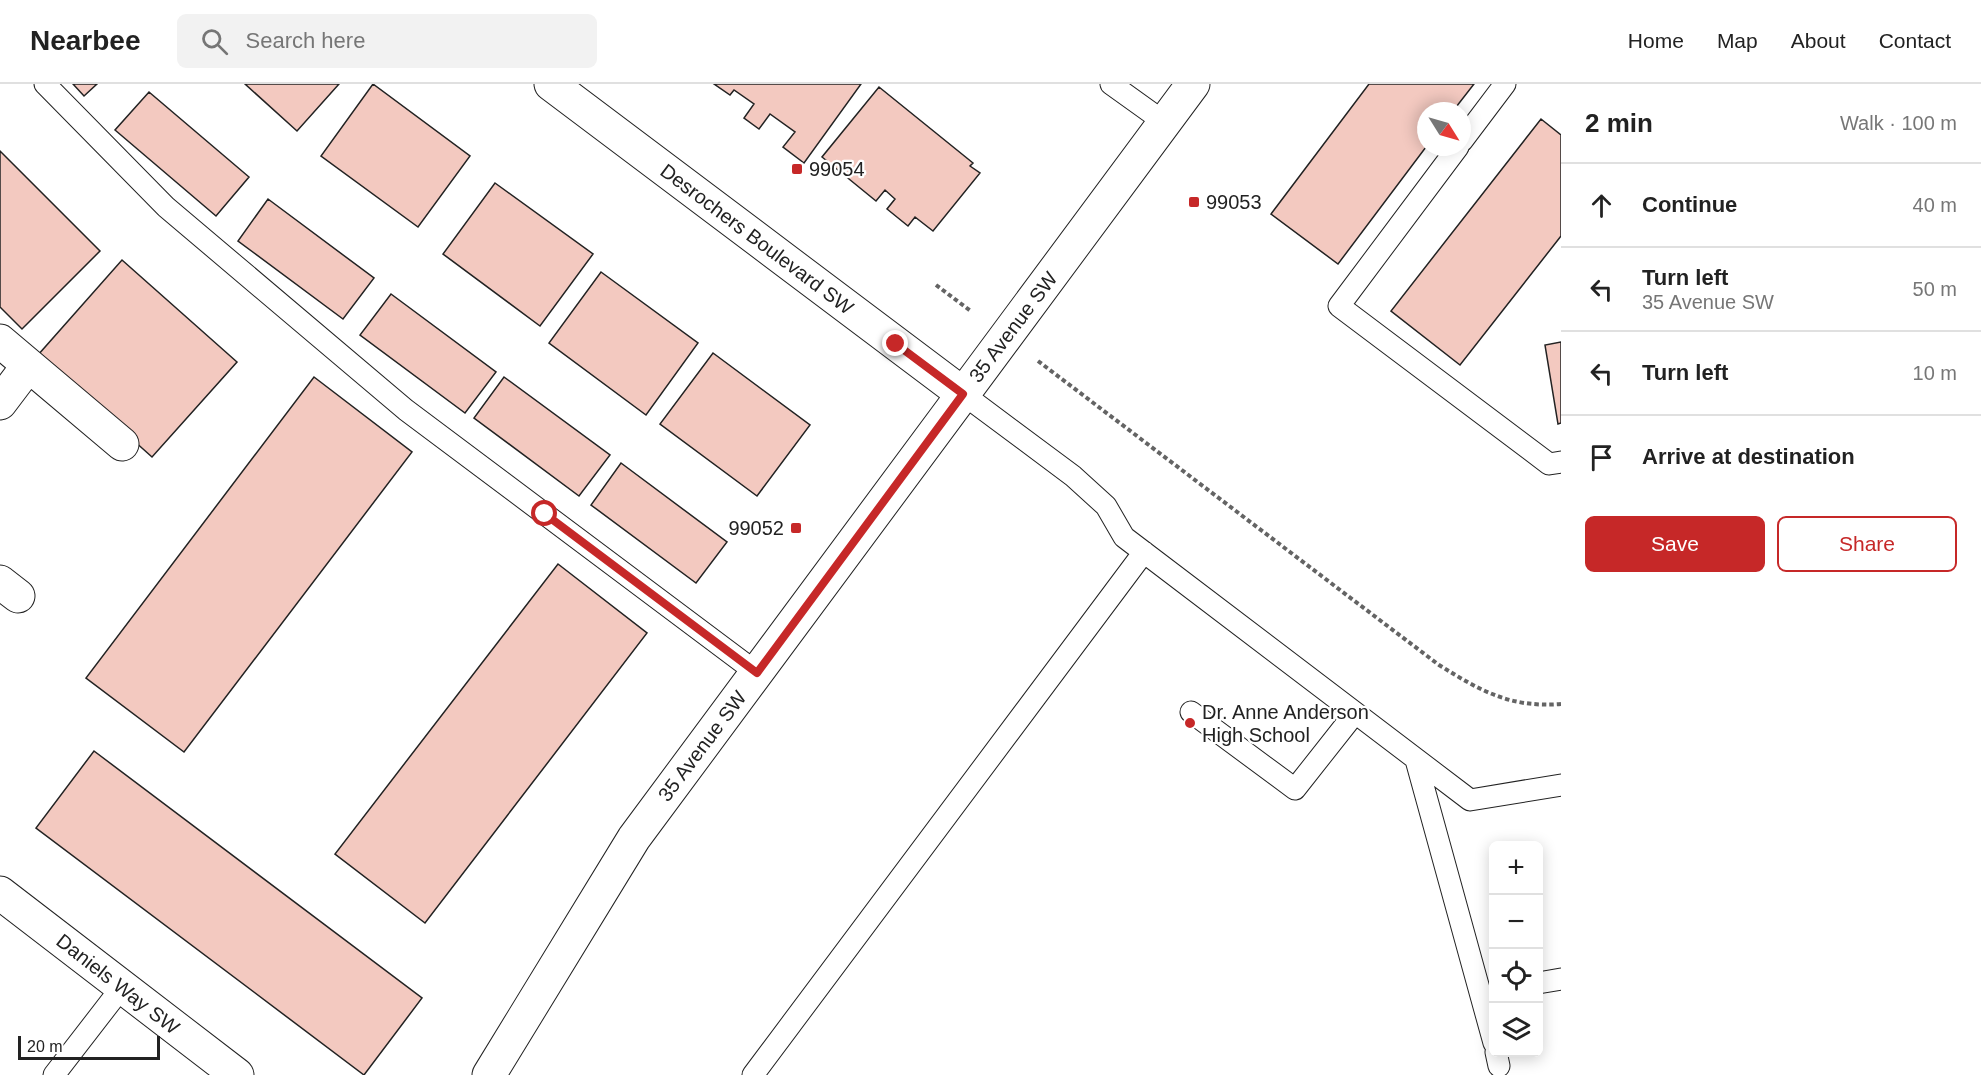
<!DOCTYPE html>
<html lang="en">
<head>
<meta charset="utf-8">
<style>
	:root { --surface:#fff; --page:#f2f2f2; --text:#222; --muted:#767676; --line:#e0e0e0; --accent:#c62828 }
	body { margin:0; font-family:Arial,sans-serif; background:var(--page); color:var(--text) }
	.controls { position:absolute; right:18px; bottom:18px; display:grid; overflow:hidden; border-radius:9px; box-shadow:0 3px 15px #0003 }
	.controls button { width:54px; height:54px; display:grid; place-items:center; padding:0; border:0; border-bottom:2px solid var(--line); background:var(--surface); color:var(--text); font:30px sans-serif }
	.compass { position:absolute; left:1417px; top:18px; width:54px; height:54px; border-radius:50%; background:var(--surface); box-shadow:0 3px 15px #0003; rotate:127deg }
	.scale { position:absolute; left:18px; bottom:15px; width:142px; box-sizing:border-box; padding-left:6px; border:3px solid #222; border-top:0; font-size:16px; line-height:21px; white-space:nowrap; color:#222; -webkit-text-stroke:4px #fff; paint-order:stroke }
	.stop { position:absolute; width:18px; height:18px; margin:-14px; border:4px solid #c62828; border-radius:50%; background:#fff }
	.stop.end { background:#c62828; border-color:#fff; box-shadow:0 2px 6px #0008 }
	.list { margin:0; padding:0; list-style:none }
	h2 { display:flex; justify-content:space-between; align-items:center; height:78px; margin:0; padding:0 24px; font-size:26px }
	h2 small { font-size:20px; font-weight:400; color:var(--muted) }
	.list li { display:grid; grid-template-columns:39px 1fr auto; gap:18px; align-items:center; box-sizing:border-box; height:84px; padding:0 24px; border-top:2px solid var(--line) }
	.list b { display:block; font-size:22px; white-space:nowrap }
	.list p { margin:0; font-size:20px; white-space:nowrap; color:var(--muted) }
	.list em { font-size:20px; font-style:normal; color:var(--muted) }
	.actions { display:flex; gap:12px; padding:18px 24px }
	.actions a { flex:1; padding:14px 0; border:2px solid var(--accent); border-radius:9px; text-align:center; font-size:21px; color:var(--accent) }
	.actions .main { background:var(--accent); color:#fff }
	.icon { flex:none; width:33px; height:33px; fill:none; stroke:currentColor; stroke-width:2; stroke-linecap:round; stroke-linejoin:round }
	.map { position:relative; flex:none; width:1561px; height:991px; overflow:hidden }
	header { display:flex; align-items:center; gap:36px; box-sizing:border-box; height:84px; padding:0 30px; background:var(--surface); border-bottom:2px solid var(--line) }
	header strong { font-size:28px }
	nav { display:flex; gap:33px; margin-inline-start:auto; font-size:21px }
	.search { width:420px; height:54px; background:var(--page); display:flex; align-items:center; gap:15px; box-sizing:border-box; padding:0 21px; border-radius:9px; color:var(--muted); font-size:22px }
	main { display:flex }
	aside { flex:1; background:var(--surface) }
	.map>svg:first-child { display:block }
	.building { fill:#f3c9c0; stroke:#222; stroke-width:1.5 }
	.lines { fill:none; stroke-linecap:round; stroke-linejoin:round }
	.lane-casing { stroke:#222; stroke-width:23 }
	.street-casing { stroke:#222; stroke-width:35 }
	.secondary-casing { stroke:#222; stroke-width:35 }
	.path { stroke:#646464; stroke-width:4; stroke-dasharray:4.5 3; stroke-linecap:butt }
	.lane { stroke:#fff; stroke-width:21 }
	.street { stroke:#fff; stroke-width:33 }
	.secondary { stroke:#fff; stroke-width:33 }
	.route { stroke:#c62828; stroke-width:8 }
	.poi-dot { fill:#c62828; stroke:#fff; stroke-width:2 }
	.labels { text-anchor:middle; dominant-baseline:central; stroke-width:4.5; stroke-linejoin:round; paint-order:stroke }
	.poi-label { font-size:20px; fill:#222; stroke:#fff; text-anchor:start }
	.street-label { font-size:20px; fill:#222; stroke:#fff }
</style>
</head>
<body>
<header>
<strong>Nearbee</strong>
<div class="search"><svg class="icon" aria-label="search" viewBox="0 0 24 24"><circle cx="10" cy="10" r="6"/><path d="M15 15l6 6"/></svg>Search here</div>
<nav><a>Home</a><a>Map</a><a>About</a><a>Contact</a></nav>
</header>
<main>
<div class="map">
<svg width="1561" height="991" viewBox="0 0 1561 991">
	<rect width="100%" height="100%" fill="#fff"/>
	<!-- building -->
	<path class="building" d="M 73,0 L 97,0 L 84,12 Z
		M 245,0 L 339,0 L 297,47 Z
		M 373,0 L 470,72 L 418,143 L 321,72 Z
		M 714,0 L 861,0 L 804,79 L 783,63 L 795,48 L 770,30 L 759,45 L 744,34 L 754,20 L 734,6 L 730,11 Z
		M 1369,0 L 1474,0 L 1453,27 L 1426,27 L 1426,63 L 1338,180 L 1271,130 Z
		M 879,3 L 973,79 L 970,82 L 980,89 L 933,147 L 915,133 L 908,142 L 887,125 L 895,115 L 885,106 L 876,117 L 822,73 Z
		M 149,8 L 249,93 L 216,132 L 115,46 Z
		M 1541,35 L 1561,51 L 1561,152 L 1460,281 L 1391,227 Z
		M 0,67 L 100,167 L 22,245 L 0,223 Z
		M 495,99 L 593,170 L 540,242 L 443,170 Z
		M 268,115 L 374,194 L 343,235 L 238,157 Z
		M 122,176 L 237,278 L 152,373 L 38,271 Z
		M 601,188 L 698,259 L 646,331 L 549,259 Z
		M 391,210 L 496,288 L 465,329 L 360,251 Z
		M 1561,258 L 1561,339 L 1558,340 L 1545,261 Z
		M 713,269 L 810,341 L 757,412 L 660,340 Z
		M 314,293 L 412,368 L 184,668 L 86,594 Z
		M 504,293 L 610,371 L 579,412 L 474,334 Z
		M 621,379 L 727,458 L 696,499 L 591,421 Z
		M 558,480 L 647,549 L 425,839 L 335,770 Z
		M 94,667 L 422,914 L 364,991 L 36,744 Z"/>
	<g class="lines">
		<defs>
			<path id="lane" d="M 45,0 L 166,123 L 406,326 L 757,589
				M 1111,0 L 1164,38
				M 1462,57 L 1505,0
				M 1458,63 L 1339,222 L 1549,380 L 1561,378
				M 963,310 L 1073,392 L 1106,422 L 1124,453 L 1470,716 L 1561,701
				M 1191,628 L 1295,705 L 1355,629
				M 1416,676 L 1494,959
				M 1538,899 L 1561,895
				M 1496,968 L 1499,982
				M 54,991 L 122,903
				M 753,991 L 1144,468"/>
			<path id="street" d="M 0,257 L 122,360
				M 0,319 L 28,282
				M 0,498 L 18,512
				M 0,809 L 237,991"/>
			<path id="secondary" d="M 551,0 L 963,310
				M 489,991 L 634,754 L 1193,0"/>
		</defs>
		<!-- lane casing -->
		<use href="#lane" class="lane-casing"/>
		<!-- street casing -->
		<use href="#street" class="street-casing"/>
		<!-- secondary casing -->
		<use href="#secondary" class="secondary-casing"/>
		<!-- path -->
		<path class="path" d="M 936,201 L 972,228
			M 1038,277 L 1439,581 C 1481,607 1510,624 1561,620"/>
		<!-- lane -->
		<use href="#lane" class="lane"/>
		<!-- street -->
		<use href="#street" class="street"/>
		<!-- secondary -->
		<use href="#secondary" class="secondary"/>
	</g>
	<g class="lines">
		<!-- route -->
		<path class="route" d="M 545,430 L 757,589 L 963,310 L 896,260"/>
	</g>
	<!-- markers -->
	<g class="poi-dot">
		<rect x="791" y="79" width="12" height="12" rx="3"/>
		<rect x="1188" y="112" width="12" height="12" rx="3"/>
		<rect x="790" y="438" width="12" height="12" rx="3"/>
		<circle cx="1190" cy="639" r="6"/>
	</g>
	<g class="labels">
		<!-- poi labels -->
		<g class="poi-label">
			<text x="809" y="85">99054</text>
			<text x="1206" y="118">99053</text>
			<text x="784" y="444" text-anchor="end">99052</text>
			<text x="1202" y="628">Dr. Anne Anderson<tspan x="1202" dy="23">High School</tspan></text>
		</g>
		<!-- street labels -->
		<g class="street-label">
			<text transform="translate(757 155) rotate(37)">Desrochers Boulevard SW</text>
			<text transform="translate(1013 243) rotate(-53)">35 Avenue SW</text>
			<text transform="translate(702 662) rotate(-53)">35 Avenue SW</text>
			<text transform="translate(118 900) rotate(38)">Daniels Way SW</text>
		</g>
	</g>
</svg>
<div class="controls">
<button>+</button>
<button>−</button>
<button><svg class="icon" aria-label="locate" viewBox="0 0 24 24"><circle cx="12" cy="12" r="6"/><path d="M12 2v4M12 18v4M2 12h4M18 12h4"/></svg></button>
<button><svg class="icon" aria-label="layers" viewBox="0 0 24 24"><path d="M12 4l9 5-9 5-9-5zM3 14l9 5 9-5"/></svg></button>
</div>
<svg class="compass" viewBox="-18 -18 36 36"><path d="M0-13l5 13h-10z" fill="#e53935"/><path d="M0 13l5-13h-10z" fill="#767676"/></svg>
<div class="scale">20 m</div>
<div class="stop" style="left:545px;top:430px"></div>
<div class="stop end" style="left:896px;top:260px"></div>
</div>
<aside>
<h2>2 min<small>Walk · 100 m</small></h2>
<ul class="list">
<li><svg class="icon" aria-label="ahead" viewBox="0 0 24 24"><path d="M12 20V5M6 11l6-6 6 6"/></svg><div><b>Continue</b></div><em>40 m</em></li>
<li><svg class="icon" aria-label="left" viewBox="0 0 24 24"><path d="M17 20v-9H6M10 6l-5 5 5 5"/></svg><div><b>Turn left</b><p>35 Avenue SW</p></div><em>50 m</em></li>
<li><svg class="icon" aria-label="left" viewBox="0 0 24 24"><path d="M17 20v-9H6M10 6l-5 5 5 5"/></svg><div><b>Turn left</b></div><em>10 m</em></li>
<li><svg class="icon" aria-label="arrive" viewBox="0 0 24 24"><path d="M6 21V4h12l-3 4 3 4H6"/></svg><div><b>Arrive at destination</b></div></li>
</ul>
<div class="actions"><a class="main">Save</a><a>Share</a></div>
</aside>
</main>
</body>
</html>
